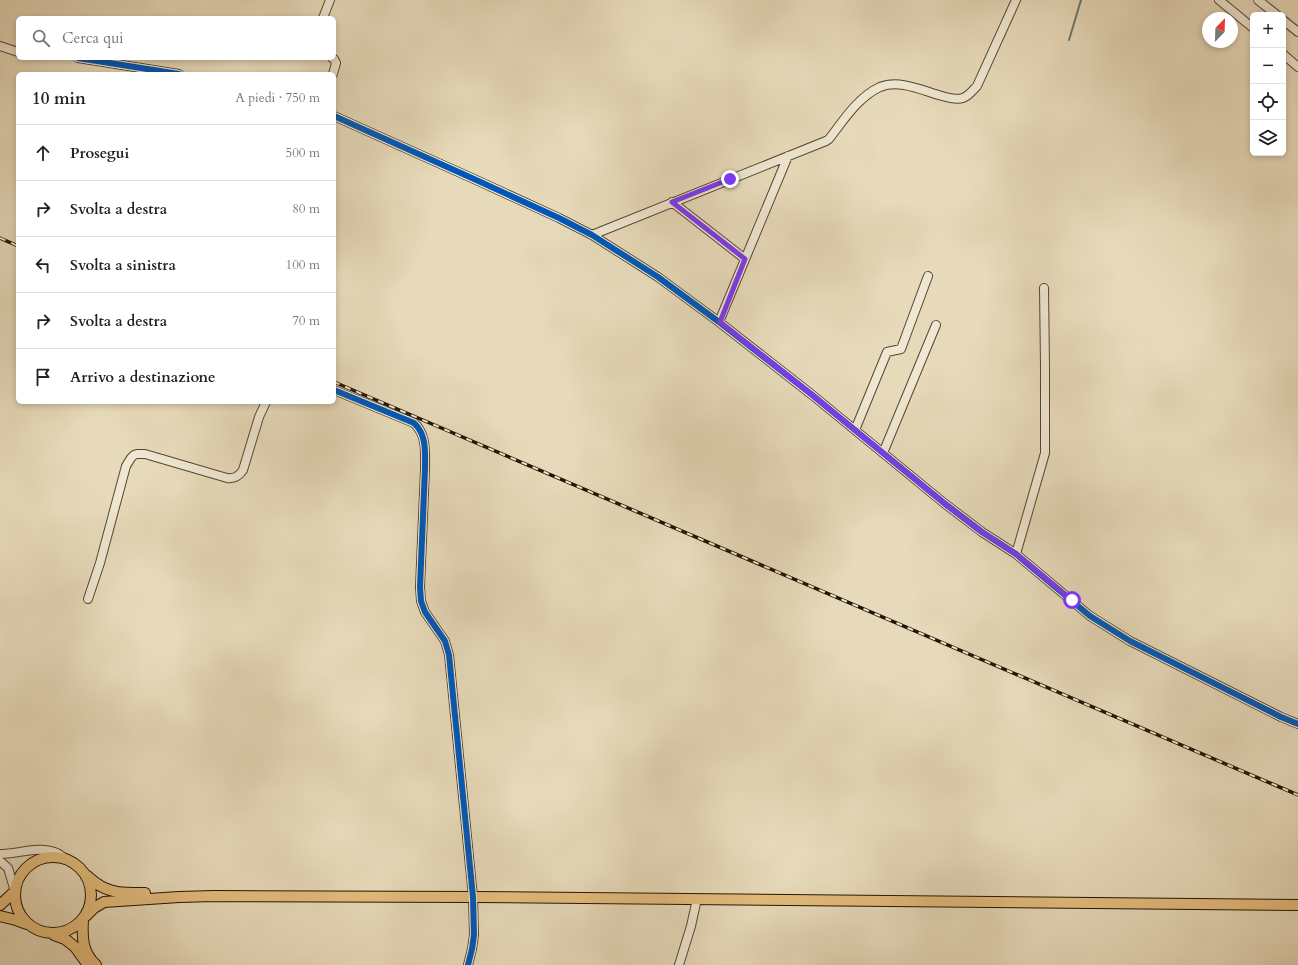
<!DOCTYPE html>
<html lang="it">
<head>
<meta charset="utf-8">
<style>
	:root { --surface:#fff; --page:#f6f6f6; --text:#222; --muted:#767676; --line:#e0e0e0 }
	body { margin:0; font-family:Cardo,serif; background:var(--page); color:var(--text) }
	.controls { position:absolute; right:12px; top:12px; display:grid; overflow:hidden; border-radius:6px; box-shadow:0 2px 6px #0003 }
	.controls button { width:36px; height:36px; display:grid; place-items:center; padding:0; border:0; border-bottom:1px solid var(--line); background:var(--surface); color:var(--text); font:20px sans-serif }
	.compass { position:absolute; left:1202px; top:12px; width:36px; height:36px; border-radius:50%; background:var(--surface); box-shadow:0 2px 6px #0003; rotate:23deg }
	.stop { position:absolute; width:12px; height:12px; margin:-9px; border:3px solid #7c3aed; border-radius:50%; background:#fff }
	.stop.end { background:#7c3aed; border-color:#fff; box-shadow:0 1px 4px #0008 }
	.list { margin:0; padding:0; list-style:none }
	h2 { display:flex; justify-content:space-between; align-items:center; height:52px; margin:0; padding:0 16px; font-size:17px }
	h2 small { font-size:13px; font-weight:400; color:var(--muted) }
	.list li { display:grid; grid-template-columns:26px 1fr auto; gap:12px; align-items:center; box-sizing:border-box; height:56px; padding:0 16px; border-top:1px solid var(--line) }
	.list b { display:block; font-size:15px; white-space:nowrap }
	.list em { font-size:13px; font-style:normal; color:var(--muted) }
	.icon { flex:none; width:22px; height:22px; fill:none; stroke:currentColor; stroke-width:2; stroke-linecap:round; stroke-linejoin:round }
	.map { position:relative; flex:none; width:1298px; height:965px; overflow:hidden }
	.search { position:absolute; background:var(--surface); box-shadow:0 2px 6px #0003; left:16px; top:16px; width:320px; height:44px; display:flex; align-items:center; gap:10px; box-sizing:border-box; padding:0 14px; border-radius:6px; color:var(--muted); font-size:15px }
	.panel { position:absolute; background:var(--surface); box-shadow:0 2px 6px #0003; left:16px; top:72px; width:320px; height:332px; border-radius:6px }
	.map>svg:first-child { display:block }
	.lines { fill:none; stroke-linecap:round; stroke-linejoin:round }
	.stream { stroke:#6a786e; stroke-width:2 }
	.minor-casing { stroke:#55462f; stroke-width:10 }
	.major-casing { stroke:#241401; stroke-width:12 }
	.minor { stroke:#efe7d2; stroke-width:8 }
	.major { stroke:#e4bd7d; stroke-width:10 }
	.rail-casing { stroke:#241401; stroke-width:3.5 }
	.rail { stroke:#efe7d2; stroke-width:2; stroke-dasharray:6; stroke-linecap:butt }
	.cycleway-casing { stroke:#efe7d2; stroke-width:8 }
	.cycleway { stroke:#0057b8; stroke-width:6 }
	.route { stroke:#7c3aed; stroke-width:5 }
</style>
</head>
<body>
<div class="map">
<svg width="1298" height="965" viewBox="0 0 1298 965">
	<rect width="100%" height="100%" fill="#e7daba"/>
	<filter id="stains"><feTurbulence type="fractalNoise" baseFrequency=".005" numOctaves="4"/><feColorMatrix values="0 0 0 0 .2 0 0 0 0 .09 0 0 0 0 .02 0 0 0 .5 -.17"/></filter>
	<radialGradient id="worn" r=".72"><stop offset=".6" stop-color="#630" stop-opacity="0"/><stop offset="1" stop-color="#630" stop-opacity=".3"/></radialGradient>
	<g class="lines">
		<!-- stream -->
		<path class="stream" d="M 1069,40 L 1081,0"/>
		<defs>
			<path id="minor" d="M 1219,0 L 1253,28
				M 1258,0 L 1277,15
				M 323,18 L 330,0
				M 1283,20 L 1298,32
				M 0,46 L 18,52
				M 1283,54 L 1298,67
				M 78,58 L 179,74
				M 332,58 L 334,59 L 336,63 L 333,74
				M 334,116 L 474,179 L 559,218 L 592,235 L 658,277 L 719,322 L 811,394 L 944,503 L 982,532 L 1016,554 L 1090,616 L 1130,641 L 1281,717 L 1298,724
				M 672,202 L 745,259
				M 592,235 L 826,141 L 829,139 C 843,121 858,97 880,87 C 900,79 923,91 942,96 C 949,98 957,100 963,98 C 969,96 973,90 977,86 L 1016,0
				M 719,322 L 788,156
				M 334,390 L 414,423 C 427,435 425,452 425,469 L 420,587 L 421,601 L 425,612 L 445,641 L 449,655 L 473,897 L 474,935 L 472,949 L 468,965
				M 855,430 L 887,352 L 901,349 L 928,276
				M 883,453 L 936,325
				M 1016,554 L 1045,453 L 1045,367 L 1044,288
				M 88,599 L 100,563 L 126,466 L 131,458 L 134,455 L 137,454 L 145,454 L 227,478 C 235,479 239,476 243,470 L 259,417 L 266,402
				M 0,854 C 19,854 39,845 57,853 C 61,855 64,858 68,860
				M 0,861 L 8,868 L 14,888
				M 679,965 L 691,926 L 697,899"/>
			<path id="major" d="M15 895a38 38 0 1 1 76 0a38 38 0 1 1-76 0Z
				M 86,875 C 90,878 93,881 96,883 C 110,894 128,893 145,893
				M 0,905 L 13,893
				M 0,916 L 16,920 L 27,924
				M 86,916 L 94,908 L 104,902 L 179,897 L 214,896 L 473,897 L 1298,905
				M 83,920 C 82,937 82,952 96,965
				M 54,935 L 65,939 L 75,947 L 88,965"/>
		</defs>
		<!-- minor casing -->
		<use href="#minor" class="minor-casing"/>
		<!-- major casing -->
		<use href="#major" class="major-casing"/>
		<!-- minor -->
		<use href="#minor" class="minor"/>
		<!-- major -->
		<use href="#major" class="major"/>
		<defs>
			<path id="rail" d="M 0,238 L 18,246
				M 334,382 L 1298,795"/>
		</defs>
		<!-- rail casing -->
		<use href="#rail" class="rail-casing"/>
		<!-- rail -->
		<use href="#rail" class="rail"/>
		<defs>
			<path id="cycleway" d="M 78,58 L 179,74
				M 334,116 L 474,179 L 559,218 L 592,235 L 658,277 L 719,322 L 811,394 L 944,503 L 982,532 L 1016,554 L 1090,616 L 1130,641 L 1281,717 L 1298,724
				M 334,390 L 414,423 C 427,435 425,452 425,469 L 420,587 L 421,601 L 425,612 L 445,641 L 449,655 L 473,897 L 474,935 L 472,949 L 468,965"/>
		</defs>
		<!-- cycleway casing -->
		<use href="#cycleway" class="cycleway-casing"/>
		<!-- cycleway -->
		<use href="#cycleway" class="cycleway"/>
	</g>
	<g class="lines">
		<!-- route -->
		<path class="route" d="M 730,179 L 672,202 L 745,259 L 720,322 L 811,394 L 944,503 L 982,532 L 1016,554 L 1072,600"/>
	</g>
	<rect width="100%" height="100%" filter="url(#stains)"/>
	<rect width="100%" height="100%" fill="url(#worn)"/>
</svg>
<div class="controls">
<button>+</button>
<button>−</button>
<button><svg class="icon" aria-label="locate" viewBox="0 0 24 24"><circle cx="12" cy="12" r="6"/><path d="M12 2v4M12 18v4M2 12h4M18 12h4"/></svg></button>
<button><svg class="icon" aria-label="layers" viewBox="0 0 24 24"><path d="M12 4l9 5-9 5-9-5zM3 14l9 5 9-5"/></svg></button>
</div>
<svg class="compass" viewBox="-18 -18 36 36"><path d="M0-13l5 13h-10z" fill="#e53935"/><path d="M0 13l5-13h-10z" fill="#767676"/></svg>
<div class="stop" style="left:1072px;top:600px"></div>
<div class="stop end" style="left:730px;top:179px"></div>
<div class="search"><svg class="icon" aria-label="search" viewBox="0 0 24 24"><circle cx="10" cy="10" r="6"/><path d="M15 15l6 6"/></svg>Cerca qui</div>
<section class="panel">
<h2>10 min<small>A piedi · 750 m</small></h2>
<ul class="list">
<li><svg class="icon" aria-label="ahead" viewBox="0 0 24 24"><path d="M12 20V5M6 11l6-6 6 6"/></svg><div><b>Prosegui</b></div><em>500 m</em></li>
<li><svg class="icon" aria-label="right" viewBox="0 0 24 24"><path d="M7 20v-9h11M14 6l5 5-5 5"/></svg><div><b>Svolta a destra</b></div><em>80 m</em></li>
<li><svg class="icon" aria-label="left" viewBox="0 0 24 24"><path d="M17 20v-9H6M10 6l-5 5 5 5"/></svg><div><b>Svolta a sinistra</b></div><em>100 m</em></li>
<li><svg class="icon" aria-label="right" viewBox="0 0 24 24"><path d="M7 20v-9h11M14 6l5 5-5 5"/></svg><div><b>Svolta a destra</b></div><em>70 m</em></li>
<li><svg class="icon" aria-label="arrive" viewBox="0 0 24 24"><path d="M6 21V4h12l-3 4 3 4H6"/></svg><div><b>Arrivo a destinazione</b></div></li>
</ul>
</section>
</div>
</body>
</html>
